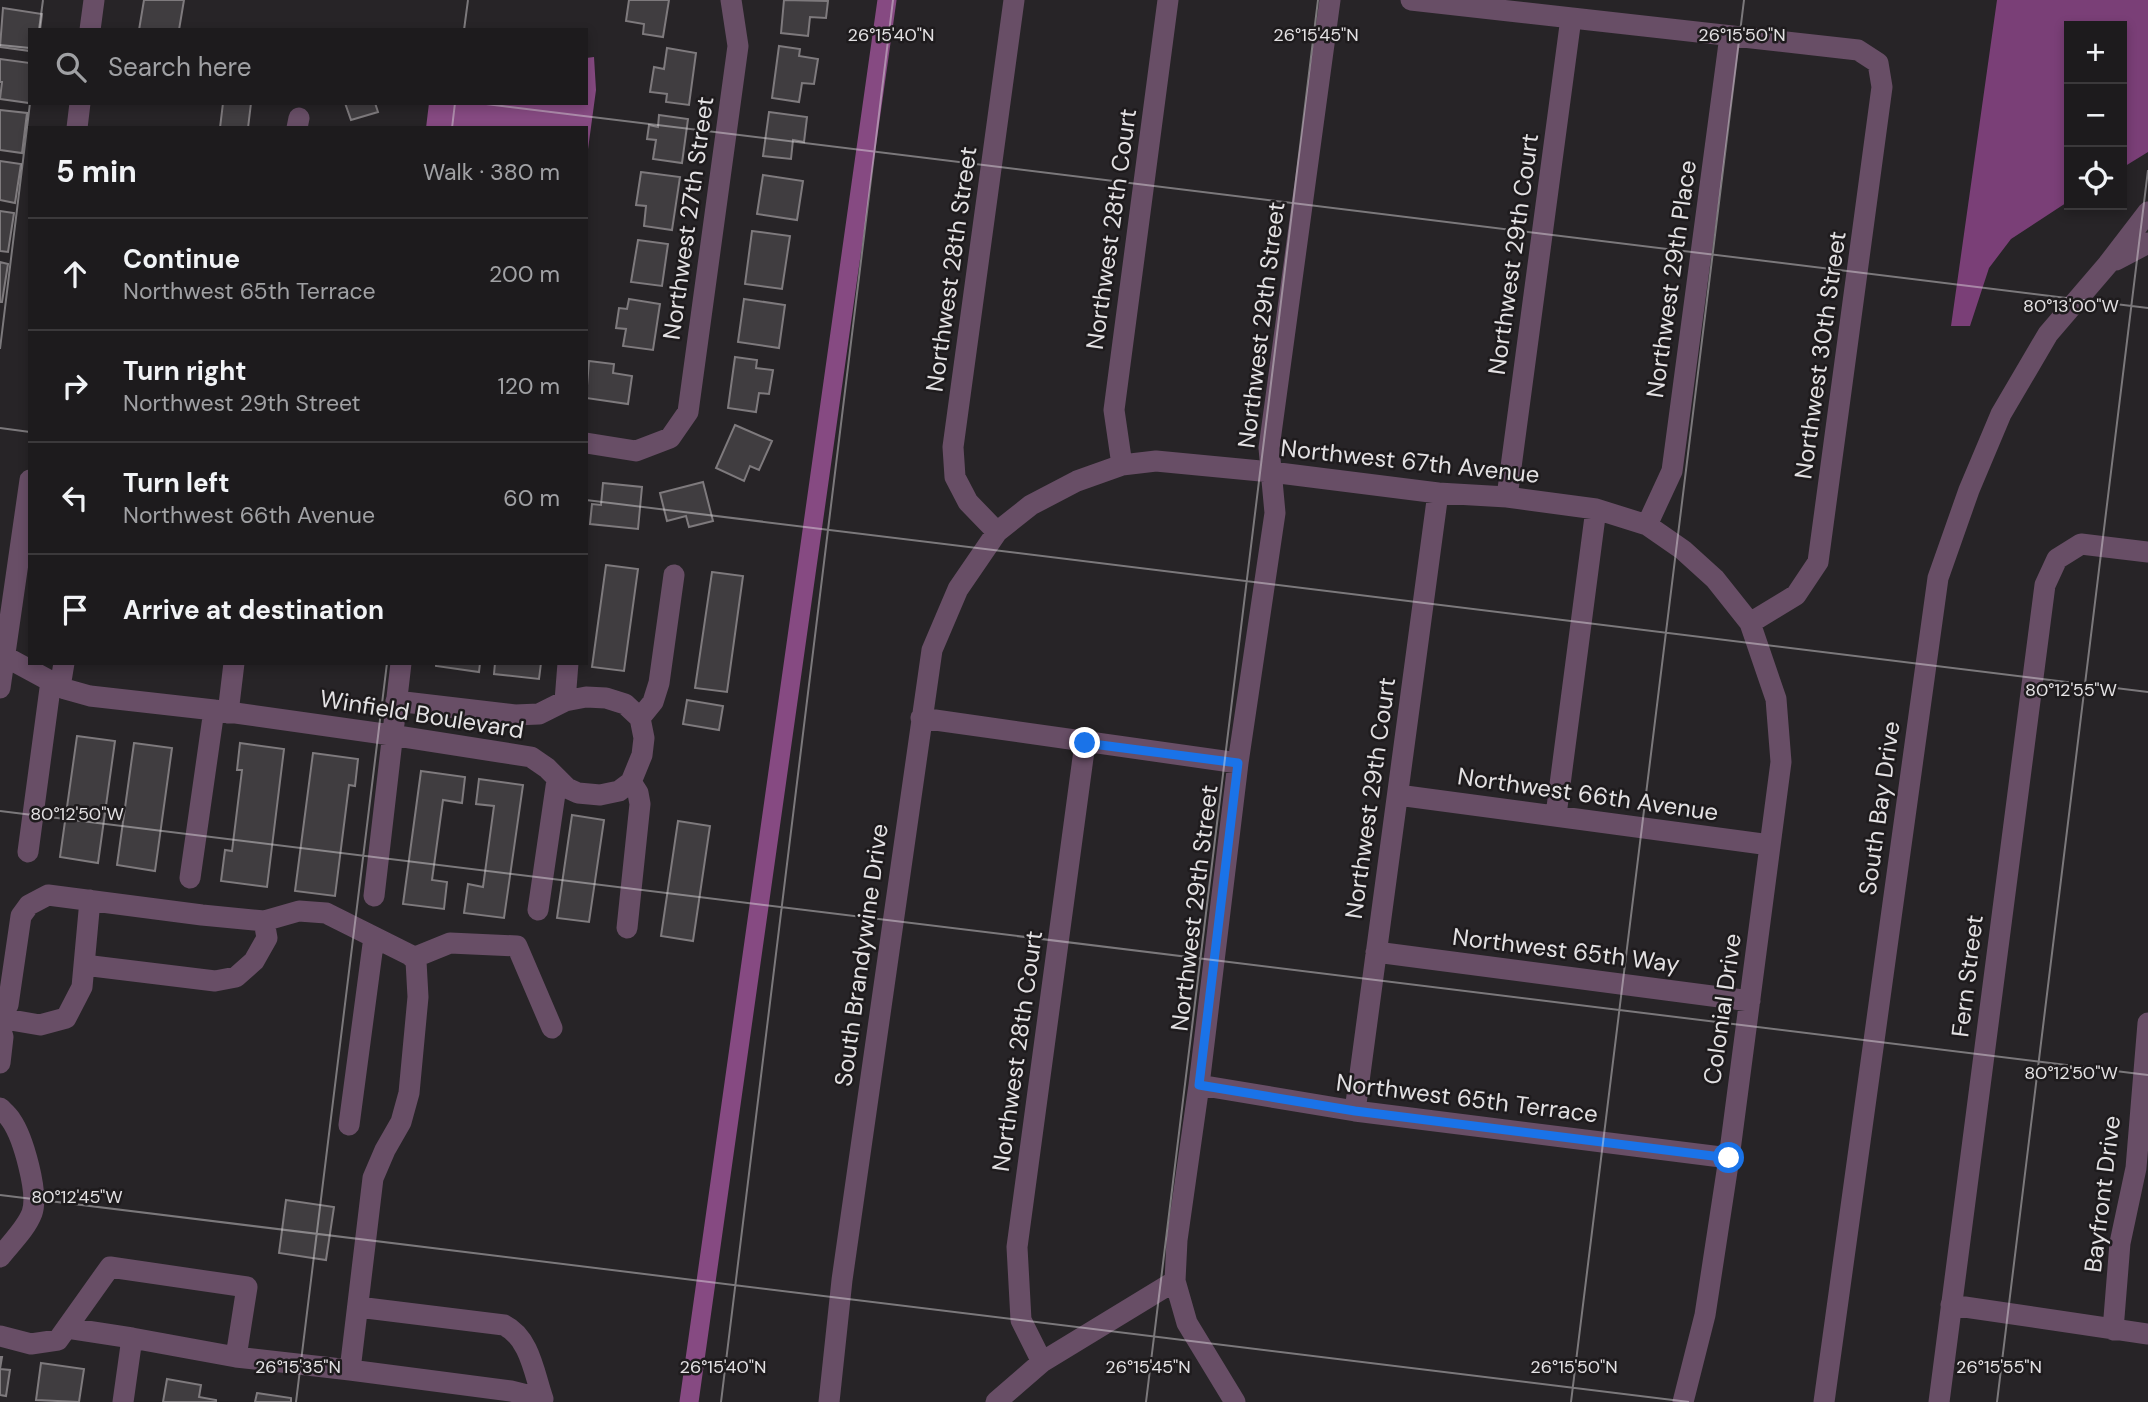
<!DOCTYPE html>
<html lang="en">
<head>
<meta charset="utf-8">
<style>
	:root { --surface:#1d1b1d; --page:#2a282a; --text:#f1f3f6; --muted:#a0a1a4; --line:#3b393b }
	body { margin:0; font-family:"DM Sans",sans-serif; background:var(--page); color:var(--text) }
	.controls { position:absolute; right:21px; top:21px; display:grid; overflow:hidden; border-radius:0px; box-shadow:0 4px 10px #0003 }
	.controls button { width:63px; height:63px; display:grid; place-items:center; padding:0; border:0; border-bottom:2px solid var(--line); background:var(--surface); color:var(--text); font:35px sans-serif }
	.stop { position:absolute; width:21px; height:21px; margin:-16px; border:5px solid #1a73e8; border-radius:50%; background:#fff }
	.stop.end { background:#1a73e8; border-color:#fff; box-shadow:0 2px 7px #0008 }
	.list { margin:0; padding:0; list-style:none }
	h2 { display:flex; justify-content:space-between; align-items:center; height:91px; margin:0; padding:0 28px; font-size:30px }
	h2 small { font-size:23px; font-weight:400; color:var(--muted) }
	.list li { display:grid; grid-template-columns:46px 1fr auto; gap:21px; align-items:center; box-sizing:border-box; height:112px; padding:0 28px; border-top:2px solid var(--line) }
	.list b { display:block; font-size:26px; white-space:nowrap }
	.list p { margin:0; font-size:23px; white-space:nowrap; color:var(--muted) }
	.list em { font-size:23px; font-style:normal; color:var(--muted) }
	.icon { flex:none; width:38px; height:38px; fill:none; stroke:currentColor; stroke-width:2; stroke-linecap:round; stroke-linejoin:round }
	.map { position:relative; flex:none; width:2148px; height:1402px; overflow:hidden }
	.search { position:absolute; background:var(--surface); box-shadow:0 4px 10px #0003; left:28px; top:28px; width:560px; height:77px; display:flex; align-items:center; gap:18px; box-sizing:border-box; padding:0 24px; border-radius:0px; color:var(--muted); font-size:26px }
	.panel { position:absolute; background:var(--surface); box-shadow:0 4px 10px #0003; left:28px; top:126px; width:560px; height:539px; border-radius:0px }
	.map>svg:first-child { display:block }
	.forest { fill:#7a3f77 }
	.water { fill:#864a82 }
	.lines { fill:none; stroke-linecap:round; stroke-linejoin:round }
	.canal { stroke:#864a82; stroke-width:19 }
	.building { fill:#403d40; stroke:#7e7a7d; stroke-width:2 }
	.minor { stroke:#684e66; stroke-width:21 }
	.route { stroke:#1a73e8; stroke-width:9 }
	.ticks { fill:none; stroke:#e3e1e3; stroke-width:2; stroke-opacity:0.45 }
	.labels { text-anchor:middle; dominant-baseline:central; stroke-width:5; stroke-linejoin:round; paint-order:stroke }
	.street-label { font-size:24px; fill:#e3e1e3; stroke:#1e1b1d }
	.ticks-label { font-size:18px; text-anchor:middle; fill:#e3e1e3; stroke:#1e1b1d; stroke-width:5; stroke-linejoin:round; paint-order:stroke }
</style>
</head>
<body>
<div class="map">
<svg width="2148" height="1402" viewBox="0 0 2148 1402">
	<rect width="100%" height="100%" fill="#272427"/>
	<!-- forest -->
	<path class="forest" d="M 1997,0 L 2148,0 L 2148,152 L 2122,168 L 2122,26 L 2069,26 L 2069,201 L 2011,239 L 1989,268 L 1970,326 L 1951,326 Z"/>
	<!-- water -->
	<path class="water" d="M 594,57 L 596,90 L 586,164 L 586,128 L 426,128 L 429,103 L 586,103 L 586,58 Z"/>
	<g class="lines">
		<!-- canal -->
		<path class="canal" d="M 689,1402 L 887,0"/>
	</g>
	<!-- building -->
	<path class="building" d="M 144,0 L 184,0 L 179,30 L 139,30 Z
		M 629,0 L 669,0 L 663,37 L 643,34 L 644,24 L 626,21 Z
		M 784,0 L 828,1 L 826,18 L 810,17 L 808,36 L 781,33 Z
		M 3,8 L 42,14 L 40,30 L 30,30 L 30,51 L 0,47 Z
		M 779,46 L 800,49 L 799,56 L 818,59 L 814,84 L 802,83 L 799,102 L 772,98 Z
		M 667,48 L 696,53 L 689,105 L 666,102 L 667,94 L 650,92 L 654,67 L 664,69 Z
		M 0,59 L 30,63 L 29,103 L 0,99 L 2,82 L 0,82 Z
		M 223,103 L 251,103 L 248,128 L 220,128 Z
		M 345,103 L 375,103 L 378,112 L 351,120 Z
		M 0,110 L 27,113 L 22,153 L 0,150 Z
		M 769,112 L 807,117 L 804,142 L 793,140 L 791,159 L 763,156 Z
		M 659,115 L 688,119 L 682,163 L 653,159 L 656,140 L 647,139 L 649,125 L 658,127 Z
		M 0,161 L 21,164 L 15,203 L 0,200 Z
		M 641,172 L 680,177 L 672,230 L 644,226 L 646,206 L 636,205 Z
		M 763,175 L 803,181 L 797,220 L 757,214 Z
		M 0,211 L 14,213 L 8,252 L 0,251 Z
		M 752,231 L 790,236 L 782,289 L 745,284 Z
		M 638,240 L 668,244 L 662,286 L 631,282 Z
		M 0,262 L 8,264 L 2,302 L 0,302 Z
		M 629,299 L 660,304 L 653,350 L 623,346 L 626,329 L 616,328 L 619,308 L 627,309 Z
		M 744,299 L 785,305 L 779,348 L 738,342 Z
		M 735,357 L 757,360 L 756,368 L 773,370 L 769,394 L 759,393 L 756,412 L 728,408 Z
		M 589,361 L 614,364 L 613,373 L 632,376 L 628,404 L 586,398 Z
		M 735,425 L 772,441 L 759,470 L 750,466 L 744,481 L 716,468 Z
		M 703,482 L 713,521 L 689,527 L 686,516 L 667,521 L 660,493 Z
		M 603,483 L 642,487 L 638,529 L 590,524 L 592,504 L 601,505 Z
		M 606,565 L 638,569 L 624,671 L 592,667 Z
		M 712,572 L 743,576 L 727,692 L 695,688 Z
		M 436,663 L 480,663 L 479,672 L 436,666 Z
		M 495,663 L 541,663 L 539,679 L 494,674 Z
		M 687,700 L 723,706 L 719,730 L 683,724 Z
		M 77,736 L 115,741 L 98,863 L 60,857 Z
		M 134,743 L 172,748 L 155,871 L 117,865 Z
		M 240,743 L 284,749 L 267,887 L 221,881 L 225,850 L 232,851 L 242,770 L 237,770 Z
		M 313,753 L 358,759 L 355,786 L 349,785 L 335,896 L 295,891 Z
		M 421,771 L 465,777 L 462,803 L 443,800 L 432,880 L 447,882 L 444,909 L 403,904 Z
		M 479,779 L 523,785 L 504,918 L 464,913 L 468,884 L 483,887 L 494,806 L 476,804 Z
		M 572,815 L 604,820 L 589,922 L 557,918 Z
		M 678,821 L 710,826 L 693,941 L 661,936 Z
		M 286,1200 L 334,1207 L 326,1260 L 279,1253 Z
		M 0,1357 L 2,1357 L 0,1369 L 10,1370 L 6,1396 L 0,1395 Z
		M 41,1363 L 84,1369 L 79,1402 L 36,1400 Z
		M 167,1379 L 201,1385 L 199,1397 L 216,1400 L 216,1402 L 163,1402 Z
		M 257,1393 L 291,1398 L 291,1402 L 255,1402 Z"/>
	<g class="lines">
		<!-- minor -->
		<path class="minor" d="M 1411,0 L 1858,50 L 1878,63 L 1882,87 L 1818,562 L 1796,595 L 1750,623
			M 90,30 L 94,0
			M 77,128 L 80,103
			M 297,128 L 299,118
			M 2116,260 L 2148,243
			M 586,443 L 636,451 L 670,438 L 688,412 L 738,46 L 731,0
			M 1122,465 L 1114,410 L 1168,0
			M 1507,497 L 1571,18
			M 1647,525 L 1672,471 L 1730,36
			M 997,532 L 968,502 L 955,477 L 953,447 L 1014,0
			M 0,655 L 4,656 L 65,689 L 90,696 L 214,710 L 391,735 L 531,757 L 547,768 L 567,788 L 578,793 L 600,795 L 619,791 L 631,782 L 642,755 L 644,738 L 640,718 L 625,704 L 606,698 L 586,697 L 565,701 L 539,714 L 515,715 L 396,701
			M 60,687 L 64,663
			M 0,688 L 30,480
			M 565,701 L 568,663
			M 228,713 L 234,663
			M 640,718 L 653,702 L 659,683 L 674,575
			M 921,718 L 1238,763
			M 1398,795 L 1770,845
			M 1556,815 L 1596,509
			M 28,852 L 51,681
			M 190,878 L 214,710
			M 374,896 L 401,663
			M 538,910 L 557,780
			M 627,928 L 640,804 L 638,793 L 631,782
			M 1376,952 L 1750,1001
			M 413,958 L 450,943 L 517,946 L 552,1028
			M 84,965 L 215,981 L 236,977 L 254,961 L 267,938 L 264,921
			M 0,1014 L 8,1005 L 21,916 L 29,905 L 48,895 L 202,915 L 264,921 L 299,911 L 326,913 L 410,955 L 416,961 L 418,997 L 409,1093 L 401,1122 L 385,1150 L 373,1178 L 350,1370
			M 0,1018 L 40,1025 L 66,1018 L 82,987 L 90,900
			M 0,1027 L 3,1037 L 0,1063
			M 1199,1085 L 1355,1111 L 1729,1158
			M 0,1108 C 4,1112 8,1115 11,1120 C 23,1137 39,1193 32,1213 C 26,1229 10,1244 0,1257
			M 1355,1111 L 1438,493
			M 349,1125 L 374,937
			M 1951,1305 L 2148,1334
			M 358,1307 L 504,1325 C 530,1338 534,1373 543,1399
			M 67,1328 L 132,1338
			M 2113,1330 L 2120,1243 L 2136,1168 L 2148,1023
			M 0,1336 L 31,1344 L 58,1340 L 110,1267 L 247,1287 L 236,1357
			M 1042,1362 L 1021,1320 L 1017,1247 L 1085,743
			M 123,1402 L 132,1338 L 236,1357 L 350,1370 L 511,1391 L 543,1399
			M 829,1402 L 842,1280 L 932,650 L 958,589 L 997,532 L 1031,505 L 1077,481 L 1122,465 L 1156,461 L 1271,472 L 1438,493 L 1507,497 L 1596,509 L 1647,525 L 1683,550 L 1715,579 L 1750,623 L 1776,699 L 1781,762 L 1729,1158 L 1705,1315 L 1683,1402
			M 996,1402 L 1042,1362 L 1175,1281
			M 1235,1402 L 1187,1323 L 1175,1281 L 1177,1240 L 1199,1085 L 1238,763 L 1275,513 L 1269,448 L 1330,0
			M 1824,1402 L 1938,578 L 1969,490 L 2001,414 L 2048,334 L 2108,264 L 2148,212
			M 1939,1402 L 2045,585 L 2057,559 L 2081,544 L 2148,552"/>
	</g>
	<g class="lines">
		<!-- route -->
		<path class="route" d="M 1085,743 L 1238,763 L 1199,1085 L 1355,1111 L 1729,1158"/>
	</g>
	<!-- ticks -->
	<path class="ticks" d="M 39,30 L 43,0M 464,30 L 468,0M 0,45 L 30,48M 478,103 L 2148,308M 452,128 L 455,103M 0,349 L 30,103M 0,428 L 30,432M 586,500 L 2148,692M 0,811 L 2148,1075M 0,1195 L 1689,1402M 296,1402 L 387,663M 721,1402 L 893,0M 1146,1402 L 1318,0M 1571,1402 L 1744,0M 1997,1402 L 2148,170"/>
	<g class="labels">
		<!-- street labels -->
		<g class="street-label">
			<text transform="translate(688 218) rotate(-82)">Northwest 27th Street</text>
			<text transform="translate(1111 229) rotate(-82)">Northwest 28th Court</text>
			<text transform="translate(1513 254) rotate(-82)">Northwest 29th Court</text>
			<text transform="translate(951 269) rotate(-82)">Northwest 28th Street</text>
			<text transform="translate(1671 279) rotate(-82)">Northwest 29th Place</text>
			<text transform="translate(1261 325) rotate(-83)">Northwest 29th Street</text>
			<text transform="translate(1820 355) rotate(-82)">Northwest 30th Street</text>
			<text transform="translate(1410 461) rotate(6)">Northwest 67th Avenue</text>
			<text transform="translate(422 714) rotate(9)">Winfield Boulevard</text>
			<text transform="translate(1588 794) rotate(8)">Northwest 66th Avenue</text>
			<text transform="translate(1370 798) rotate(-82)">Northwest 29th Court</text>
			<text transform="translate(1879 808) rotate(-82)">South Bay Drive</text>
			<text transform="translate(1194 908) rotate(-83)">Northwest 29th Street</text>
			<text transform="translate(1566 950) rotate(7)">Northwest 65th Way</text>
			<text transform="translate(861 955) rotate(-82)">South Brandywine Drive</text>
			<text transform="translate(1967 976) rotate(-83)">Fern Street</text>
			<text transform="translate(1722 1009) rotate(-82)">Colonial Drive</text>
			<text transform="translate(1017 1051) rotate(-82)">Northwest 28th Court</text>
			<text transform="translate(1467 1098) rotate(7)">Northwest 65th Terrace</text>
			<text transform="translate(2102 1194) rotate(-83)">Bayfront Drive</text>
		</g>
	</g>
	<g class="ticks-label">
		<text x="891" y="41">26°15'40"N</text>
		<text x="1316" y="41">26°15'45"N</text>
		<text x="1742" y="41">26°15'50"N</text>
		<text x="2071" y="312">80°13'00"W</text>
		<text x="2071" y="696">80°12'55"W</text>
		<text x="77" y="820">80°12'50"W</text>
		<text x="2071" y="1079">80°12'50"W</text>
		<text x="77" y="1203">80°12'45"W</text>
		<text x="298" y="1373">26°15'35"N</text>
		<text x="723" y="1373">26°15'40"N</text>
		<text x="1148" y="1373">26°15'45"N</text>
		<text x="1574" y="1373">26°15'50"N</text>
		<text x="1999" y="1373">26°15'55"N</text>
	</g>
</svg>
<div class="controls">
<button>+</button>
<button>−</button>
<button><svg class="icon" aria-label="locate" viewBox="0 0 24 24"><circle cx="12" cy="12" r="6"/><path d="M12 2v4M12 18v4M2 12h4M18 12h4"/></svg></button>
</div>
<div class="stop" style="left:1729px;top:1158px"></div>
<div class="stop end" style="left:1085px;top:743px"></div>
<div class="search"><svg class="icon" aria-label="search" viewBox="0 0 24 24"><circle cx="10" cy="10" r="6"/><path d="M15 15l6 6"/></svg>Search here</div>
<section class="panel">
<h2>5 min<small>Walk · 380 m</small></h2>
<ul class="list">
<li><svg class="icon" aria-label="ahead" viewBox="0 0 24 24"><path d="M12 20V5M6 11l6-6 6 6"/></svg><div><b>Continue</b><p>Northwest 65th Terrace</p></div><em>200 m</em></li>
<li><svg class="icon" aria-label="right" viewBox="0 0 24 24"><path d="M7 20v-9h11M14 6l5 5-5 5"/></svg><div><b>Turn right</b><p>Northwest 29th Street</p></div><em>120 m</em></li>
<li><svg class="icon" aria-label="left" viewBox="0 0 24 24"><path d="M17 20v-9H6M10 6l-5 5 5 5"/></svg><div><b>Turn left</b><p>Northwest 66th Avenue</p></div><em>60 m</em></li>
<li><svg class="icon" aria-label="arrive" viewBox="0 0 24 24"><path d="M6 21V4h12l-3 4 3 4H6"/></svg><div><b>Arrive at destination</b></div></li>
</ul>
</section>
</div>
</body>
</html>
